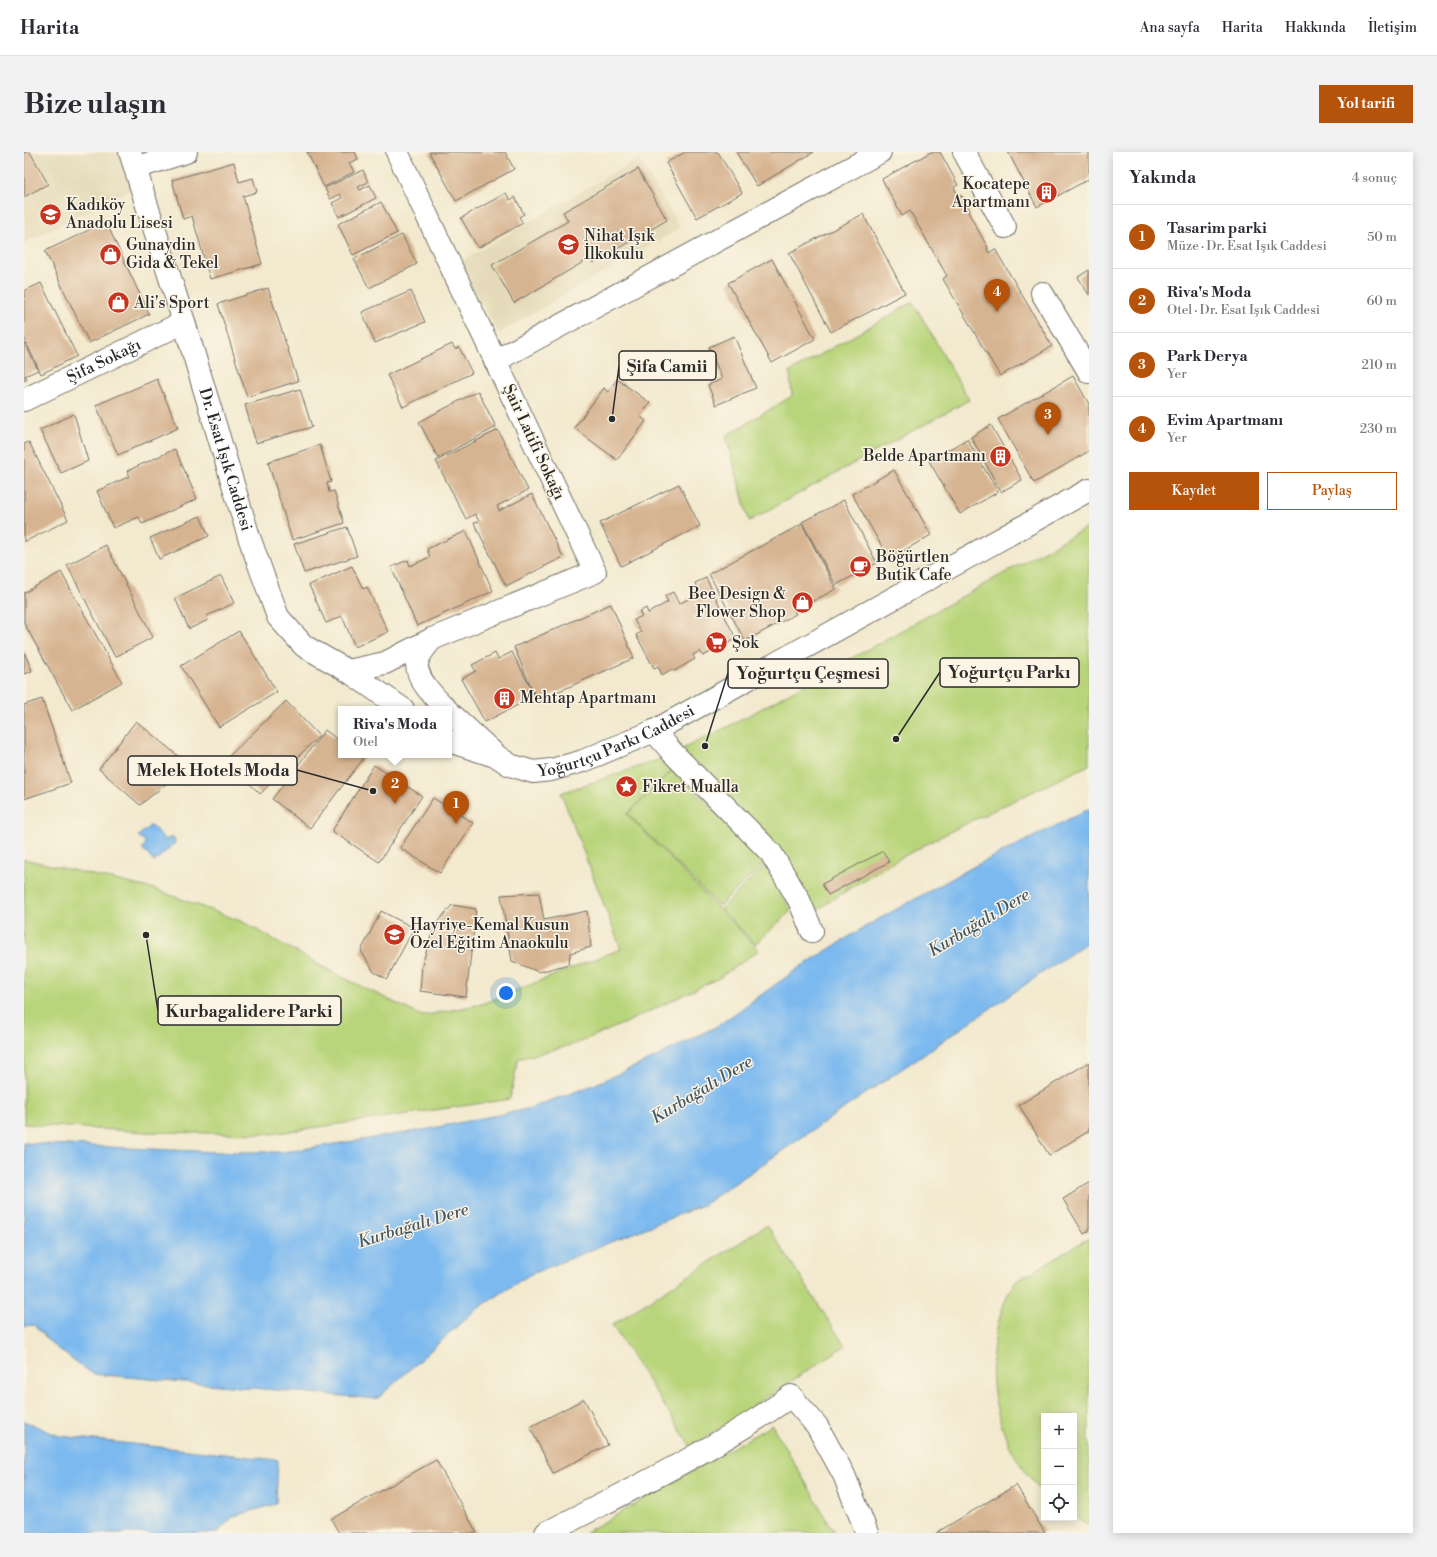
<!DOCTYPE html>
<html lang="tr">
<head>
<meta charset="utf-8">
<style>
	:root { --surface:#fff; --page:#f2f2f3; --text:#2b2b33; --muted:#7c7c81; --line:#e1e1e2; --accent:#b45309 }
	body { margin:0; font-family:"Libre Bodoni",serif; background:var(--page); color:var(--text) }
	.controls { position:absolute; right:12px; bottom:12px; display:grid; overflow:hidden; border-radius:0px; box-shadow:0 2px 10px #0003 }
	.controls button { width:36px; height:36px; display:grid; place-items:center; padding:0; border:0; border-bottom:1px solid var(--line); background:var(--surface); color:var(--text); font:20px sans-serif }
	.you { position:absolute; left:482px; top:841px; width:14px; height:14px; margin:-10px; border:3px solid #fff; border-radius:50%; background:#1a73e8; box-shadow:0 0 0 6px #1a73e833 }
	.badge { display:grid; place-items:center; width:26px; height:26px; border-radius:50%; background:var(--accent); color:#fff; font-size:13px; font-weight:700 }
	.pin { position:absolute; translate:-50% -33px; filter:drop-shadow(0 1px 2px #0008) }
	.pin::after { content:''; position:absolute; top:21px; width:14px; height:12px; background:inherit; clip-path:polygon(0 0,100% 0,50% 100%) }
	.popup { position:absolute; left:314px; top:554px; width:114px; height:52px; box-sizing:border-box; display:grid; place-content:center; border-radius:0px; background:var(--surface); filter:drop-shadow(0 1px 3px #0005); font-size:13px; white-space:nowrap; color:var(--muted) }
	.popup b { font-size:15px; color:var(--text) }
	.popup::after { content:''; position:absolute; left:50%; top:100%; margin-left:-8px; border:8px solid transparent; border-top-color:var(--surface) }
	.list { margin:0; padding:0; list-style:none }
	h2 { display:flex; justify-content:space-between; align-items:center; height:52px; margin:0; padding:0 16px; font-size:17px }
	h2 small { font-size:13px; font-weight:400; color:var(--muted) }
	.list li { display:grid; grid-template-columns:26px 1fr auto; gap:12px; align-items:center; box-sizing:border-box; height:64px; padding:0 16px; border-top:1px solid var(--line) }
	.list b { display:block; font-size:15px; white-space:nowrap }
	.list p { margin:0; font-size:13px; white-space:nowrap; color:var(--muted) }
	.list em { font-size:13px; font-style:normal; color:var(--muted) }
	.actions { display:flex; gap:8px; padding:12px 16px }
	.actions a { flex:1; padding:9px 0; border:1px solid var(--accent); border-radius:0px; text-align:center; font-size:14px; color:var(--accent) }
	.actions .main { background:var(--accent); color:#fff }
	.icon { flex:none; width:22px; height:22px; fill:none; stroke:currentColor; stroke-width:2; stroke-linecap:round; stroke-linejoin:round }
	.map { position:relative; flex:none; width:1065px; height:1381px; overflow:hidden; border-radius:0px }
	header { display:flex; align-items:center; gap:24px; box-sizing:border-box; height:56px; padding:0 20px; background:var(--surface); border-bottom:1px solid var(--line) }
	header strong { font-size:19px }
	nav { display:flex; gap:22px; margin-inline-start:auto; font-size:14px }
	.intro { display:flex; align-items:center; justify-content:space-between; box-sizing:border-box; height:96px; padding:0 24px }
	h1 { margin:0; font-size:28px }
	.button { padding:10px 18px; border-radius:0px; background:var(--accent); color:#fff; font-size:14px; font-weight:700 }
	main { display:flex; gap:24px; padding:0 24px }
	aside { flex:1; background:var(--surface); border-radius:0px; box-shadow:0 2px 10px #0003 }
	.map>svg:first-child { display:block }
	.built { fill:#e5dbba }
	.green { fill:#b9d57b; stroke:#728053 }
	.water { fill:#7cb9ef; stroke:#54728d }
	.building { fill:#d6b491 }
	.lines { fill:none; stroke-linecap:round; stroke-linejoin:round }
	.minor-casing { stroke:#716e64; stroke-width:24 }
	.minor { stroke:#fff; stroke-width:22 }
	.labels { text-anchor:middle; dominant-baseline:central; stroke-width:3; stroke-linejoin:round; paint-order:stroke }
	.poi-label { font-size:16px; fill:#2b2b2b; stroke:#fcf5e5; text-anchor:start }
	.street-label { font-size:16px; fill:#2b2b2b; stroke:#fcf5e5 }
	.water-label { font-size:17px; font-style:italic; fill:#435666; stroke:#fcf5e5 }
	.leader { fill:none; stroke:#2b2b2b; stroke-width:1.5 }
	.callout-dot { fill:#2b2b2b; stroke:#fcf5e5; stroke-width:1.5 }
	.callout { fill:#fcf5e5; stroke:#2b2b2b; stroke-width:1.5 }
	.callout-label { font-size:17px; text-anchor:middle; font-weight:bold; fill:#2b2b2b }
</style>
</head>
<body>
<header>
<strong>Harita</strong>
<nav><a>Ana sayfa</a><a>Harita</a><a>Hakkında</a><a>İletişim</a></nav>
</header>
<div class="intro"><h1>Bize ulaşın</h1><a class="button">Yol tarifi</a></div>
<main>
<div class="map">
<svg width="1065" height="1381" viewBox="0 0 1065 1381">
	<rect width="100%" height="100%" fill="#fcf5e5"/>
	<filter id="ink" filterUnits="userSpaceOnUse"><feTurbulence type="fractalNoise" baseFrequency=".025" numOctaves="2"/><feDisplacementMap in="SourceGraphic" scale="8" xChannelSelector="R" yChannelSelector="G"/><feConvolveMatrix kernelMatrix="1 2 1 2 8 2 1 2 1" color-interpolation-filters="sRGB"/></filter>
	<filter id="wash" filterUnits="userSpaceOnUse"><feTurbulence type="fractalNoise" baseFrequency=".012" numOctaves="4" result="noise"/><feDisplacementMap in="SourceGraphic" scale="16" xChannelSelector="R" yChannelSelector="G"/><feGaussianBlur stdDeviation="0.9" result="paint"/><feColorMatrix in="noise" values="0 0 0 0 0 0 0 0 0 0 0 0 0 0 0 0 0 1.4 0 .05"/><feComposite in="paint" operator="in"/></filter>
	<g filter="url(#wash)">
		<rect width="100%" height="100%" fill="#f2e9ce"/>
		<!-- built -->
		<path class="built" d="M 0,0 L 97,0 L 108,36 L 0,91 Z
			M 615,6 L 656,76 L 475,181 L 434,111 Z"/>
		<!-- green -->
		<path class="green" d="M 889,150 L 945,248 L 725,369 L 702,284 L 768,244 L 766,220 Z
			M 1065,374 L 1065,613 C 967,660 865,704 777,770 L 741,709 L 650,616 L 603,662 L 735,798 L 695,826 L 601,871 L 551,892 L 494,907 L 486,947 L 247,982 L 120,980 L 0,972 L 0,707 L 130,737 L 219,770 L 306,819 L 398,864 L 458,852 L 597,797 L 537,641 L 640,606 L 715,569 Z
			M 649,618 L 740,711 L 695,754 L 604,662 Z
			M 741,713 L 767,759 L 731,792 L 697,757 Z
			M 743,1073 L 821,1194 L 667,1295 L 588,1173 Z
			M 1065,1086 L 1065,1373 L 1050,1365 L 1050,1264 L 1020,1264 L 1020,1341 C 974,1297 958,1229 975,1168 C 978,1156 983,1142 990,1132 C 994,1127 1002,1123 1008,1120 C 1027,1109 1046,1097 1065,1086 Z
			M 748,1273 L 811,1381 L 561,1381 Z"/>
		<!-- water -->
		<path class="water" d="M 1065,657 L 1065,789 L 679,1053 L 505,1123 L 450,1159 L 353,1247 L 69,1222 L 31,1195 L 10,1173 L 0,1174 L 0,991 L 192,1000 L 260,1000 L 399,978 L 503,957 L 567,934 L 630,906 L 695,873 L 776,815 L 844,773 L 947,716 Z
			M 127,673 L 142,688 L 145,686 L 149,686 L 151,689 L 150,692 L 130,710 L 118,696 L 121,693 L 121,689 L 114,684 Z
			M 0,1269 L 35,1284 L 254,1308 L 252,1352 L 210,1364 L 193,1381 L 0,1381 Z"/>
		<g id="blocks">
			<!-- building -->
			<path class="building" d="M 0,0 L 6,0 L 24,32 L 0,45 Z
				M 283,0 L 331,0 L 334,7 L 325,11 L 330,20 L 300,35 Z
				M 405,0 L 481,0 L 490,17 L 432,49 Z
				M 661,0 L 694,0 L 718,41 L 673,66 L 642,11 Z
				M 712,0 L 790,0 L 733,34 Z
				M 907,0 L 916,0 L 934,33 L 930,35 L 935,45 L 938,44 L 946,59 L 944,60 L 964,96 L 963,97 L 965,101 L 971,97 L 1028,194 L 976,224 L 919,127 L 923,124 L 886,59 L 878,64 L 858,27 Z
				M 984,0 L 1065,0 L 1065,27 L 1013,55 Z
				M 210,10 L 215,30 L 229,26 L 233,40 L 219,44 L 238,112 L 186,127 L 168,64 L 159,67 L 148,28 Z
				M 614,17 L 643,68 L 569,111 L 566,106 L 490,151 L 468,113 L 544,69 L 539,60 Z
				M 339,18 L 344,30 L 334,35 L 336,38 L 346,33 L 352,46 L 315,65 L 308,51 L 318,46 L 316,42 L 306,47 L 301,36 Z
				M 482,41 L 486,48 L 491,45 L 500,62 L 495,65 L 499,71 L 454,96 L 437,66 Z
				M 357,50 L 373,81 L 329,103 L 314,72 Z
				M 839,62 L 881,141 L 807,180 L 765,101 Z
				M 82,70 L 125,162 L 65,191 L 21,99 Z
				M 378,83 L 393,112 L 345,136 L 330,107 Z
				M 748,107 L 791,187 L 748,211 L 704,131 Z
				M 1065,118 L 1065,143 L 1054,125 Z
				M 17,131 L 53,204 L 17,222 L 0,186 L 0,139 Z
				M 244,136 L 274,229 L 223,245 L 194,152 Z
				M 387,139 L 401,170 L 351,191 L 338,160 Z
				M 710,184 L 732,236 L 692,253 L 684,233 L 698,227 L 685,195 Z
				M 0,190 L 14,218 L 1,224 L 3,227 L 0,229 Z
				M 428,192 L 431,197 L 435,195 L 448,221 L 379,255 L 363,223 Z
				M 1049,224 L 1065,252 L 1065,299 L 1010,331 L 974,267 Z
				M 133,227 L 154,276 L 94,303 L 72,253 Z
				M 593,227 L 626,251 L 616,264 L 622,269 L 593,308 L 550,276 L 580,236 L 584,240 Z
				M 276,237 L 288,275 L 232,291 L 221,253 Z
				M 454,239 L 472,275 L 414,306 L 395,270 Z
				M 50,262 L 64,309 L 37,321 L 16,278 Z
				M 967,273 L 998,328 L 977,340 L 947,285 Z
				M 474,278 L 504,338 L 473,354 L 475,359 L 508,342 L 539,405 L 482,434 L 450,371 L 455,369 L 451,362 L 442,367 L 412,309 Z
				M 943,287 L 974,340 L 936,362 L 905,309 Z
				M 5,290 L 44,368 L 0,390 L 0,292 Z
				M 296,293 L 307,330 L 303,331 L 305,340 L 310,339 L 320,371 L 268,388 L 244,310 Z
				M 151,297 L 173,347 L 118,372 L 115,365 L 89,376 L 73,339 L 106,324 L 103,319 Z
				M 870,318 L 907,383 L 865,407 L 828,342 Z
				M 655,332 L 676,374 L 597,414 L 576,371 Z
				M 820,348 L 853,411 L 812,433 L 778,370 Z
				M 176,364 L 185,384 L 135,407 L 126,386 Z
				M 778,372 L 812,437 L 770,459 L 772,462 L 721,489 L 685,422 Z
				M 323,375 L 333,404 L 280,421 L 270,392 Z
				M 442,379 L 469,439 L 393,474 L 367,415 L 384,408 L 386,414 L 406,405 L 403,397 Z
				M 82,393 L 129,485 L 91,505 L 43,413 Z
				M 328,414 L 339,437 L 343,435 L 364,480 L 331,495 L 318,464 L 302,471 L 285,433 Z
				M 37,420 L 98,530 L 48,558 L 0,471 L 0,441 Z
				M 197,424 L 210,451 L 183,464 L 184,468 L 165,477 L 151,446 Z
				M 682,426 L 712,487 L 679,504 L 676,499 L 669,503 L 671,507 L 650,519 L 648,517 L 638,523 L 634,514 L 630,516 L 612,483 L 617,480 L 610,468 L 618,464 L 615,460 L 622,456 L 624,461 L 644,450 L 641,444 L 649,440 L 655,452 L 675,441 L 671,431 Z
				M 587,452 L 610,506 L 513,549 L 490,495 Z
				M 215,479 L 253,540 L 195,575 L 157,514 Z
				M 0,499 L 8,519 L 0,522 Z
				M 488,500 L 511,544 L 461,570 L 437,527 L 452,519 L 448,513 L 471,501 L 474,507 Z
				M 18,547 L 47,631 L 0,647 L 0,553 Z
				M 262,549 L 295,584 L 236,642 L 202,607 Z
				M 112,569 L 165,613 L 116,653 L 75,617 Z
				M 301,578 L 317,590 L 317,603 L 334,603 L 339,607 L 286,676 L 248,647 Z
				M 350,613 L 398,644 L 355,710 L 308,679 Z
				M 409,646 L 449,671 L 416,721 L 376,696 Z
				M 859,699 L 865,710 L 804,743 L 798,732 Z
				M 515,741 L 520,768 L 563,759 L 567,795 L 546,801 L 545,812 L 515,820 L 488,809 L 477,743 Z
				M 428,753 L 452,757 L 442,845 L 396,839 L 398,813 L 410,774 Z
				M 357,759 L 390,776 L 363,827 L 350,820 L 337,799 Z
				M 1065,910 L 1065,979 L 1025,1003 L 995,953 Z
				M 1065,1031 L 1065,1079 L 1060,1082 L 1039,1047 Z
				M 560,1247 L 584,1293 L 529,1321 L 506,1275 Z
				M 412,1308 L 453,1381 L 315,1381 L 307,1367 Z
				M 992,1333 L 1021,1381 L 912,1381 Z"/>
		</g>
	</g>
	<g filter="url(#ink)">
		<use href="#blocks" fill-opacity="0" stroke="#716e64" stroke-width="1"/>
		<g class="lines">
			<defs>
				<g id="minor">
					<path id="s1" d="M 106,0 L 160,170 L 225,385 L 254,465 L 280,494 L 324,519 L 379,557"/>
					<path d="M 940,0 L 981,75"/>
					<path d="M 111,16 L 162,0"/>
					<path d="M 1018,141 L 1065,220"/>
					<path d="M 471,209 L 856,0"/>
					<path id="s2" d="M 0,248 L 160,170"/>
					<path d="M 408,487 C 403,493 396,501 394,508 C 388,523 412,547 422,557"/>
					<path d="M 324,519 L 361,511 L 408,487 L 571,420 L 373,0"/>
					<path id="s3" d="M 425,560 L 474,605 L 486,613 L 509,620 L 527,618 L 559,609 L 630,579 L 1065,338"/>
					<path d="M 630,579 L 648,600 L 747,701 L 775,748 L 788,779"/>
					<path d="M 425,589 L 468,603"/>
					<path d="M 522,1381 C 604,1339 691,1298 767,1244 L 793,1274 L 820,1323 L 843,1381"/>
				</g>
			</defs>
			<!-- minor casing -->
			<use href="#minor" class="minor-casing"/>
			<!-- minor -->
			<use href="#minor" class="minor"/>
		</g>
	</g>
	<!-- icons -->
	<defs>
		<symbol id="building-disc" viewBox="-11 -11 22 22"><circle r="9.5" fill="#c8321e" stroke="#fcf5e5"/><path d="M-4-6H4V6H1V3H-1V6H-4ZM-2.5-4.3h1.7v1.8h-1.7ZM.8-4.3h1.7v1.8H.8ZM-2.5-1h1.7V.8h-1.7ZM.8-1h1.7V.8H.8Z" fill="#fff"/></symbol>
		<symbol id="school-disc" viewBox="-11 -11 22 22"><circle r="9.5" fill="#c8321e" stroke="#fcf5e5"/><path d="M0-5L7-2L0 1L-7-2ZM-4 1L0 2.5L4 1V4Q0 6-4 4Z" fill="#fff"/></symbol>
		<symbol id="shop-disc" viewBox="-11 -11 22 22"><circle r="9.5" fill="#c8321e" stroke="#fcf5e5"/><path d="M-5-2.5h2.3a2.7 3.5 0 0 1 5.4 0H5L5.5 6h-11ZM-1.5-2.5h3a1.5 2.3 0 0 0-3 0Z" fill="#fff"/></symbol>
		<symbol id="cafe-disc" viewBox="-11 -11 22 22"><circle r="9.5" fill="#c8321e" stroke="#fcf5e5"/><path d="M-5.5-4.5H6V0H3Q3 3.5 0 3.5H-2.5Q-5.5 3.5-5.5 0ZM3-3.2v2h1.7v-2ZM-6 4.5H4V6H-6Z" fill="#fff"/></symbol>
		<symbol id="supermarket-disc" viewBox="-11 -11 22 22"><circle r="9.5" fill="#c8321e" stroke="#fcf5e5"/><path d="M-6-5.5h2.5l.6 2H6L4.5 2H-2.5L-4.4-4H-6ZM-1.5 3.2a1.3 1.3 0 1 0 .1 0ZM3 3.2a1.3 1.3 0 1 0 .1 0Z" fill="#fff"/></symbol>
		<symbol id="sight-disc" viewBox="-11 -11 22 22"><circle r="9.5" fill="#c8321e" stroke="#fcf5e5"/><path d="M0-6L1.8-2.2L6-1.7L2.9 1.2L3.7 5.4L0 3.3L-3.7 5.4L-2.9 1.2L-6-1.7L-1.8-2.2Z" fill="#fff"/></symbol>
	</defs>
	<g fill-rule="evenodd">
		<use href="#building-disc" x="1010" y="28" width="25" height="25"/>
		<use href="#school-disc" x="14" y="50" width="25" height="25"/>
		<use href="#school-disc" x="532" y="80" width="25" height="25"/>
		<use href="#shop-disc" x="74" y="90" width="25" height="25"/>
		<use href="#shop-disc" x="82" y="138" width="25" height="25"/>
		<use href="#building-disc" x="964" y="292" width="25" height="25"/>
		<use href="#cafe-disc" x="824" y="402" width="25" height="25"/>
		<use href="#shop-disc" x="766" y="438" width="25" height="25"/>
		<use href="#supermarket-disc" x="680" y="478" width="25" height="25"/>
		<use href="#building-disc" x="468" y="534" width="25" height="25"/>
		<use href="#sight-disc" x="590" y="622" width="25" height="25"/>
		<use href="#school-disc" x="358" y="770" width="25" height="25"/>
	</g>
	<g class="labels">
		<!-- poi labels -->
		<g class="poi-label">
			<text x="1006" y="32" text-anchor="end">Kocatepe<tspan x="1006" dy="18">Apartmanı</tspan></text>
			<text x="42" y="53">Kadıköy<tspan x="42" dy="18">Anadolu Lisesi</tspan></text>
			<text x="560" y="84">Nihat Işık<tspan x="560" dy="18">İlkokulu</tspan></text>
			<text x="102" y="93">Gunaydin<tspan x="102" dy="18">Gida &amp; Tekel</tspan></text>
			<text x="110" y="151">Ali's Sport</text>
			<text x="962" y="304" text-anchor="end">Belde Apartmanı</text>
			<text x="852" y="405">Böğürtlen<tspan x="852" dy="18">Butik Cafe</tspan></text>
			<text x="762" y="442" text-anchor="end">Bee Design &amp;<tspan x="762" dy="18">Flower Shop</tspan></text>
			<text x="708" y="491">Şok</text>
			<text x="496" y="546">Mehtap Apartmanı</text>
			<text x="618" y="635">Fikret Mualla</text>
			<text x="386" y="773">Hayriye-Kemal Kusun<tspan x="386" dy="18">Özel Eğitim Anaokulu</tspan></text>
		</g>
		<!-- street labels -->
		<g class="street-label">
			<text stroke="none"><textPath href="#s2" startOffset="89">Şifa Sokağı</textPath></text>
			<text transform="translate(510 290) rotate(65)">Şair Latifi Sokağı</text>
			<text stroke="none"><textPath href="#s1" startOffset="322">Dr. Esat Işık Caddesi</textPath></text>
			<text stroke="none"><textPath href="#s3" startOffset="194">Yoğurtçu Parkı Caddesi</textPath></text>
		</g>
		<!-- water labels -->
		<g class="water-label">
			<text transform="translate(955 771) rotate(-31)">Kurbağalı Dere</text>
			<text transform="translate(678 938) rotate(-31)">Kurbağalı Dere</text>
			<text transform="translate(389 1074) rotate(-17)">Kurbağalı Dere</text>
		</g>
	</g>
	<!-- callouts -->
	<path class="leader" d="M588 267L595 214M872 587L916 520M681 594L704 521M349 639L273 618M122 783L134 859"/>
	<g class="callout-dot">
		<circle cx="588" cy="267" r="4"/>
		<circle cx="872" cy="587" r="4"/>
		<circle cx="681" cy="594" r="4"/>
		<circle cx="349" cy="639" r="4"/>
		<circle cx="122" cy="783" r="4"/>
	</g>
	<g class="callout">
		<rect x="595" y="199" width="97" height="29" rx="4"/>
		<rect x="916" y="506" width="139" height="29" rx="4"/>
		<rect x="704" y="507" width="160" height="29" rx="4"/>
		<rect x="104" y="604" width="169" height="29" rx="4"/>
		<rect x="134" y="844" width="183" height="29" rx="4"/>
	</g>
	<g class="callout-label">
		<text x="643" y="220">Şifa Camii</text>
		<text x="985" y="526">Yoğurtçu Parkı</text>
		<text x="784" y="527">Yoğurtçu Çeşmesi</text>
		<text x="189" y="624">Melek Hotels Moda</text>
		<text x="225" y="865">Kurbagalidere Parki</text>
	</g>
</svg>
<div class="controls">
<button>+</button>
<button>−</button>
<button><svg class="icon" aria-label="locate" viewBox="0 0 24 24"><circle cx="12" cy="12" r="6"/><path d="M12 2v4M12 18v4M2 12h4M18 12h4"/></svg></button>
</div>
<div class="you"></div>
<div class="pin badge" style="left:432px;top:672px">1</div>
<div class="pin badge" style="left:371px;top:652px">2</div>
<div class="popup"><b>Riva's Moda</b>Otel</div>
<div class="pin badge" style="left:1024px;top:283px">3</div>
<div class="pin badge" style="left:973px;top:160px">4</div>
</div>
<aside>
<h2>Yakında<small>4 sonuç</small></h2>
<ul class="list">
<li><span class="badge">1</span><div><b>Tasarim parki</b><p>Müze · Dr. Esat Işık Caddesi</p></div><em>50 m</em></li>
<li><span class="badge">2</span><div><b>Riva's Moda</b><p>Otel · Dr. Esat Işık Caddesi</p></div><em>60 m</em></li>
<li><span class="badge">3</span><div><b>Park Derya</b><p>Yer</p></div><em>210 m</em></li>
<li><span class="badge">4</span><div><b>Evim Apartmanı</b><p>Yer</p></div><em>230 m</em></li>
</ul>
<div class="actions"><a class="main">Kaydet</a><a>Paylaş</a></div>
</aside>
</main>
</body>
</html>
